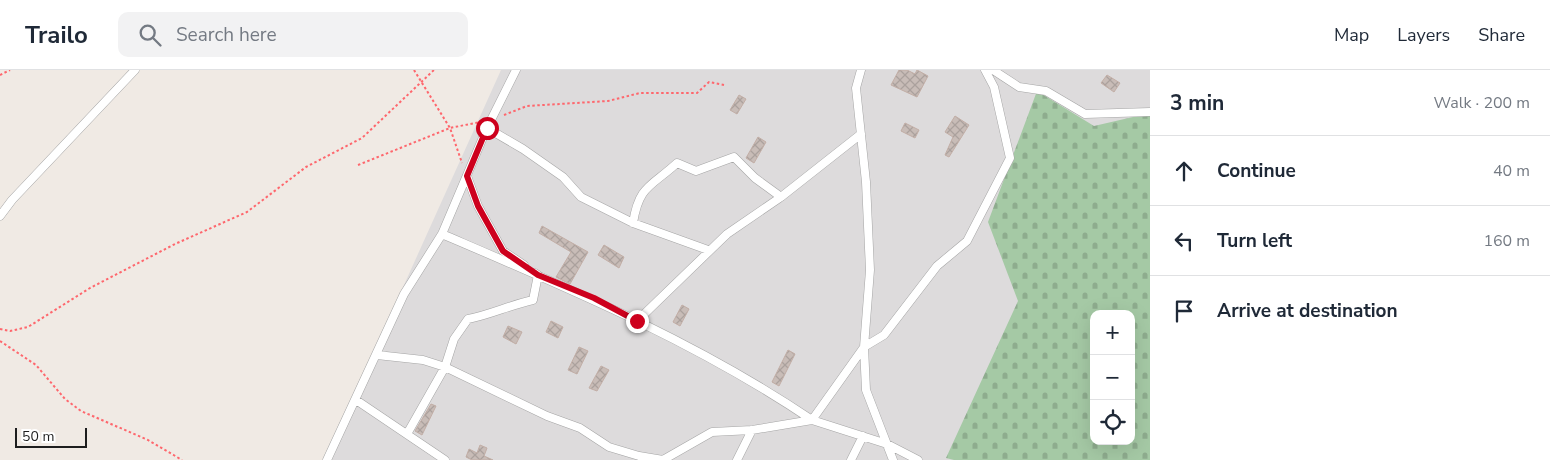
<!DOCTYPE html>
<html lang="en">
<head>
<meta charset="utf-8">
<style>
	:root { --surface:#fff; --page:#f2f2f3; --text:#1f2937; --muted:#747a83; --line:#e0e1e3 }
	body { margin:0; font-family:"Nunito Sans",sans-serif; background:var(--page); color:var(--text) }
	.controls { position:absolute; right:15px; bottom:15px; display:grid; overflow:hidden; border-radius:10px; box-shadow:0 5px 20px #0002 }
	.controls button { width:45px; height:45px; display:grid; place-items:center; padding:0; border:0; border-bottom:1px solid var(--line); background:var(--surface); color:var(--text); font:25px sans-serif }
	.scale { position:absolute; left:15px; bottom:12px; width:72px; box-sizing:border-box; padding-left:5px; border:2px solid #1e1e1e; border-top:0; font-size:14px; line-height:18px; white-space:nowrap; color:#1e1e1e; -webkit-text-stroke:4px #fff; paint-order:stroke }
	.stop { position:absolute; width:15px; height:15px; margin:-11px; border:4px solid #cd001d; border-radius:50%; background:#fff }
	.stop.end { background:#cd001d; border-color:#fff; box-shadow:0 1px 5px #0008 }
	.list { margin:0; padding:0; list-style:none }
	h2 { display:flex; justify-content:space-between; align-items:center; height:65px; margin:0; padding:0 20px; font-size:21px }
	h2 small { font-size:16px; font-weight:400; color:var(--muted) }
	.list li { display:grid; grid-template-columns:32px 1fr auto; gap:15px; align-items:center; box-sizing:border-box; height:70px; padding:0 20px; border-top:1px solid var(--line) }
	.list b { display:block; font-size:19px; white-space:nowrap }
	.list em { font-size:16px; font-style:normal; color:var(--muted) }
	.icon { flex:none; width:28px; height:28px; fill:none; stroke:currentColor; stroke-width:2; stroke-linecap:round; stroke-linejoin:round }
	.map { position:relative; flex:none; width:1150px; height:390px; overflow:hidden }
	header { display:flex; align-items:center; gap:30px; box-sizing:border-box; height:70px; padding:0 25px; background:var(--surface); border-bottom:1px solid var(--line) }
	header strong { font-size:24px }
	nav { display:flex; gap:28px; margin-inline-start:auto; font-size:18px }
	.search { width:350px; height:45px; background:var(--page); display:flex; align-items:center; gap:12px; box-sizing:border-box; padding:0 18px; border-radius:10px; color:var(--muted); font-size:19px }
	main { display:flex }
	aside { flex:1; background:var(--surface) }
	.map>svg:first-child { display:block }
	.residential { fill:#dddbdc; fill-rule:evenodd }
	.cemetery { fill:url(#cemetery-stones); fill-rule:evenodd }
	.building { fill:url(#building-cross-hatch); stroke:#c2aea6 }
	.lines { fill:none; stroke-linecap:round; stroke-linejoin:round }
	.minor-casing { stroke:#a5a5a5; stroke-width:9 }
	.path { stroke:#fe676d; stroke-width:2; stroke-dasharray:2.5 2.5; stroke-linecap:butt }
	.minor { stroke:#fff; stroke-width:8 }
	.route { stroke:#cd001d; stroke-width:6 }
</style>
</head>
<body>
<header>
<strong>Trailo</strong>
<div class="search"><svg class="icon" aria-label="search" viewBox="0 0 24 24"><circle cx="10" cy="10" r="6"/><path d="M15 15l6 6"/></svg>Search here</div>
<nav><a>Map</a><a>Layers</a><a>Share</a></nav>
</header>
<main>
<div class="map">
<svg width="1150" height="390" viewBox="0 0 1150 390">
	<defs>
		<pattern id="cemetery-stones" width="16" height="16" patternUnits="userSpaceOnUse" patternTransform="scale(1.25)"><rect width="16" height="16" fill="#a5c9a5"/><path d="M2 7V4a2 2 0 0 1 4 0v3zM10 15v-3a2 2 0 0 1 4 0v3z" fill="#8eac8e"/></pattern>
		<pattern id="building-cross-hatch" width="8" height="8" patternUnits="userSpaceOnUse" patternTransform="scale(1.25)"><rect width="8" height="8" fill="#c8bcb7"/><path d="M0 0l8 8M0 8l8-8" fill="none" stroke="#aba19d"/></pattern>
	</defs>
	<rect width="100%" height="100%" fill="#f0eae4"/>
	<!-- residential -->
	<path class="residential" d="M 501,0 L 1150,0 L 1150,390 L 325,390 ZM 1094,244 L 1131,244 L 1131,371 L 1094,371 Z"/>
	<!-- cemetery -->
	<path class="cemetery" d="M 1037,21 L 1094,56 L 1146,44 L 1150,46 L 1150,390 L 954,390 L 946,388 L 1018,231 L 988,152 ZM 1094,244 L 1131,244 L 1131,371 L 1094,371 Z"/>
	<!-- building -->
	<path class="building" d="M 899,0 L 907,0 L 915,4 L 917,0 L 928,6 L 917,27 L 891,15 Z
		M 1107,5 L 1120,13 L 1114,22 L 1101,13 Z
		M 739,25 L 746,29 L 737,44 L 730,40 Z
		M 955,46 L 969,55 L 949,87 L 945,85 L 953,67 L 945,62 Z
		M 905,53 L 919,60 L 915,68 L 901,61 Z
		M 758,67 L 766,72 L 754,93 L 746,88 Z
		M 542,156 L 588,182 L 570,214 L 556,207 L 571,182 L 539,163 Z
		M 604,175 L 624,187 L 619,198 L 598,185 Z
		M 682,235 L 689,239 L 680,256 L 673,252 Z
		M 551,251 L 563,257 L 558,268 L 546,262 Z
		M 508,256 L 522,262 L 516,274 L 503,267 Z
		M 579,277 L 588,281 L 577,304 L 568,300 Z
		M 788,280 L 795,284 L 779,316 L 772,312 Z
		M 601,296 L 609,300 L 597,321 L 589,318 Z
		M 431,334 L 436,336 L 422,365 L 415,361 Z
		M 480,375 L 487,378 L 484,386 L 493,390 L 472,390 L 466,387 L 469,379 L 477,383 Z"/>
	<g class="lines">
		<defs>
			<path id="minor" d="M 861,0 L 856,18 L 866,112 L 870,200 L 864,277 L 866,320 L 893,390
				M 993,0 L 1019,17 L 1046,21 L 1085,44 L 1150,42
				M 487,58 L 523,79 L 563,107 L 581,127 L 633,153 L 708,180
				M 467,106 L 478,136 L 503,181 L 524,195
				M 0,146 L 12,130 L 135,0
				M 633,153 C 639,115 651,117 677,93 L 696,101 L 734,87 L 755,108 L 781,127
				M 442,164 C 570,219 695,271 812,350 L 864,277 L 884,265 L 937,196 L 967,171 L 1010,88 L 994,17 L 985,0
				M 637,251 L 727,164 L 781,127 L 861,64
				M 377,285 L 423,290 L 445,297 L 547,346 L 580,358 L 609,377 L 639,386 L 663,390
				M 356,330 L 445,390
				M 407,364 L 445,297 L 454,269 L 468,249 C 490,245 510,235 533,230 L 538,205 L 535,203
				M 327,390 L 404,224 L 442,164 L 487,58 L 516,0
				M 663,390 L 712,362 L 752,360 L 812,350 L 887,374 L 918,390
				M 737,390 L 752,360
				M 851,390 L 863,366"/>
		</defs>
		<!-- minor casing -->
		<use href="#minor" class="minor-casing"/>
		<!-- path -->
		<path class="path" d="M 414,0 L 450,58 L 462,93
			M 0,5 L 10,0
			M 504,45 L 527,36 L 608,31 L 640,23 L 697,23 L 709,12 L 724,15
			M 358,95 L 450,58 L 480,52
			M 0,259 L 10,261 L 28,257 L 90,218 L 175,174 L 247,142 L 306,97 L 362,68 L 434,0
			M 0,271 L 36,295 L 65,329 L 81,341 L 148,370 L 182,390"/>
		<!-- minor -->
		<use href="#minor" class="minor"/>
	</g>
	<g class="lines">
		<!-- route -->
		<path class="route" d="M 487,58 L 467,106 L 478,136 L 503,181 L 538,205 L 594,228 L 637,251"/>
	</g>
</svg>
<div class="controls">
<button>+</button>
<button>−</button>
<button><svg class="icon" aria-label="locate" viewBox="0 0 24 24"><circle cx="12" cy="12" r="6"/><path d="M12 2v4M12 18v4M2 12h4M18 12h4"/></svg></button>
</div>
<div class="scale">50 m</div>
<div class="stop" style="left:487px;top:58px"></div>
<div class="stop end" style="left:637px;top:251px"></div>
</div>
<aside>
<h2>3 min<small>Walk · 200 m</small></h2>
<ul class="list">
<li><svg class="icon" aria-label="ahead" viewBox="0 0 24 24"><path d="M12 20V5M6 11l6-6 6 6"/></svg><div><b>Continue</b></div><em>40 m</em></li>
<li><svg class="icon" aria-label="left" viewBox="0 0 24 24"><path d="M17 20v-9H6M10 6l-5 5 5 5"/></svg><div><b>Turn left</b></div><em>160 m</em></li>
<li><svg class="icon" aria-label="arrive" viewBox="0 0 24 24"><path d="M6 21V4h12l-3 4 3 4H6"/></svg><div><b>Arrive at destination</b></div></li>
</ul>
</aside>
</main>
</body>
</html>
